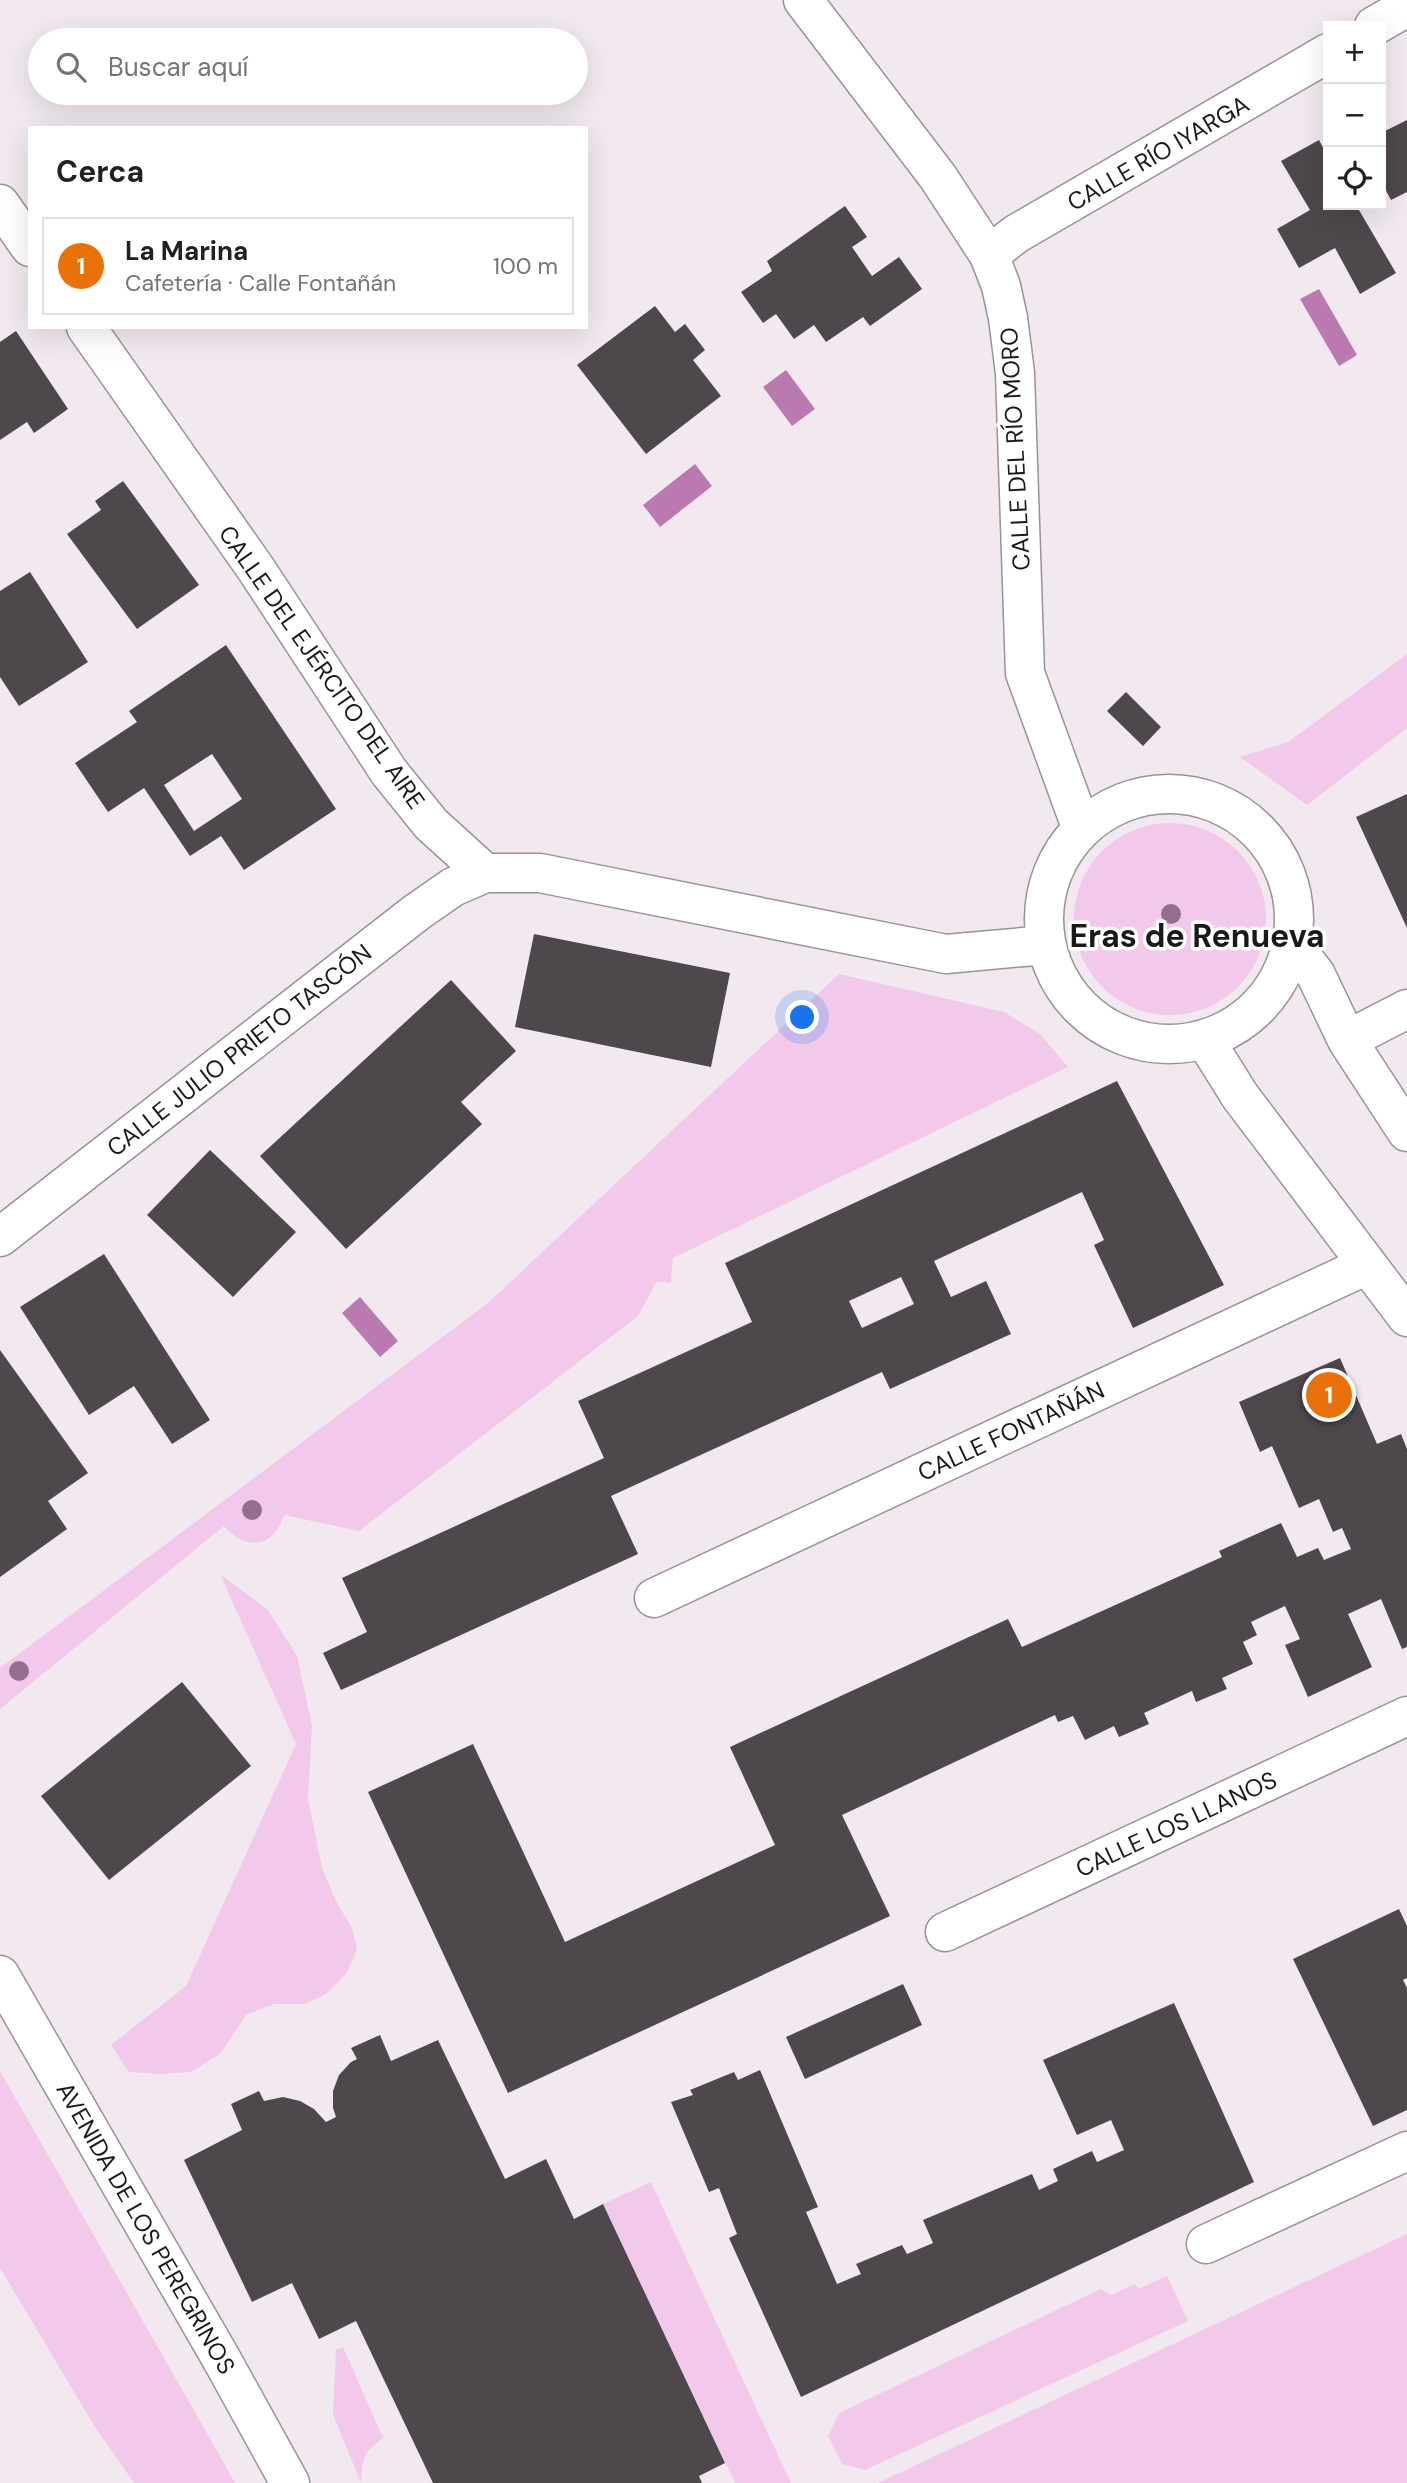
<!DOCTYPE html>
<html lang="es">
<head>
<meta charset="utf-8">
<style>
	:root { --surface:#fff; --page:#f2f2f2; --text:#202124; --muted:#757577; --line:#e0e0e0; --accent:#d93025 }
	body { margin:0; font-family:"DM Sans",sans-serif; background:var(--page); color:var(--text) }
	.controls { position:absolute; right:21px; top:21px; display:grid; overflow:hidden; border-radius:0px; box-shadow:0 7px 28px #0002 }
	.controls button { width:63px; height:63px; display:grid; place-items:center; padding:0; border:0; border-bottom:2px solid var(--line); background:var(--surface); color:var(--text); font:35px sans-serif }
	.you { position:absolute; left:803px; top:1018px; width:24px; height:24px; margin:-18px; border:5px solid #fff; border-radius:50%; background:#1a73e8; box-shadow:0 0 0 10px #1a73e833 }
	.badge { display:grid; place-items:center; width:46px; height:46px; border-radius:50%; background:var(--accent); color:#fff; font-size:23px; font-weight:700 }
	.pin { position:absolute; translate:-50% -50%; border:4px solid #fff; box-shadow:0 2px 7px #0006 }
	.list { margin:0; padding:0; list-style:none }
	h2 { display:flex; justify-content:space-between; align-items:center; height:91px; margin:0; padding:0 28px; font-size:30px }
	h2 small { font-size:23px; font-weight:400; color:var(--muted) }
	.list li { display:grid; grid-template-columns:46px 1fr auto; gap:21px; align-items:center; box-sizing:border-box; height:98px; margin:0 14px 14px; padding:0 14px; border:2px solid var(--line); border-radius:0px }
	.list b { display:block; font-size:26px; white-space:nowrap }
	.list p { margin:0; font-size:23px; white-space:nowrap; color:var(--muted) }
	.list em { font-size:23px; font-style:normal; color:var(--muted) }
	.icon { flex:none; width:38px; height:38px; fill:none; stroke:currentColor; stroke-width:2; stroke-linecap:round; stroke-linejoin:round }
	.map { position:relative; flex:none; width:1407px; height:2483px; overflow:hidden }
	.search { position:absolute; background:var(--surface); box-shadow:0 7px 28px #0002; left:28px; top:28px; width:560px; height:77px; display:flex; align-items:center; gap:18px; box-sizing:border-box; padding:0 24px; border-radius:38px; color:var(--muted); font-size:26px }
	.panel { position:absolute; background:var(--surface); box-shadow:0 7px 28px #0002; left:28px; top:126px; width:560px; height:203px; border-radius:0px }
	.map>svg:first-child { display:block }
	.green { fill:#f3c9eb }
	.water { fill:#ba7aaf }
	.building { fill:#4e474c; fill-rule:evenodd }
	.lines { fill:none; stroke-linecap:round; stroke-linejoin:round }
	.minor-casing { stroke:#999298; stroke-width:41 }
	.minor { stroke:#fff; stroke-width:38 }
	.tree { fill:#936f8f }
	.labels { text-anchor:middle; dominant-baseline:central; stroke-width:7; stroke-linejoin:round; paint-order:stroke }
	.street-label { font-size:24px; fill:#1b181a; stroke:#fff }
	.district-label { font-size:32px; font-weight:bold; fill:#1b181a; stroke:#fff }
</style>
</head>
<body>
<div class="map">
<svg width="1407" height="2483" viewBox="0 0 1407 2483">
	<rect width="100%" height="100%" fill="#f1e9ef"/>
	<!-- green -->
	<path class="green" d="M 1407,654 L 1407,728 L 1307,805 L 1240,757 L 1288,742 Z
		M1074 919a96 96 0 1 1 192 0a96 96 0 1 1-192 0Z
		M 839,974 L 1004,1012 L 1040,1034 L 1068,1067 L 673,1258 L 671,1283 L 657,1281 L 638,1316 L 359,1531 L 284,1515 C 273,1549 246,1551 224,1526 L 0,1709 L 0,1668 L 488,1303 Z
		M 220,1574 L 268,1610 L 297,1656 L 312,1726 L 308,1799 L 322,1868 L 336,1901 L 352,1928 L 357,1949 L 346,1974 L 326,1994 L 304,2004 L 274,2004 L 246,2015 L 220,2054 L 191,2072 L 159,2074 L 129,2072 L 111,2045 L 186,1986 L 296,1744 Z
		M 0,2071 L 203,2426 L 235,2483 L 134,2483 L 95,2427 L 0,2268 Z
		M 651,2182 L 791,2483 L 735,2483 L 603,2204 Z
		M 1407,2234 L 1407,2483 L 878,2483 Z
		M 1167,2276 L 1188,2321 L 865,2470 L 842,2464 L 828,2436 L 839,2413 L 1101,2289 L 1111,2295 L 1135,2284 L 1138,2289 Z
		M 343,2347 L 383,2438 C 364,2452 362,2458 361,2483 L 333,2414 L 336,2350 Z"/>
	<!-- water -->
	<path class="water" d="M 1319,289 L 1357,355 L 1339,366 L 1300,299 Z
		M 786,370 L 815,409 L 792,426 L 763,387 Z
		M 695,464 L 712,486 L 660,527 L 643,505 Z
		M 360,1297 L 398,1341 L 380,1357 L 342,1313 Z"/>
	<!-- building -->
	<path class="building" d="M 1407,120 L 1407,192 L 1391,200 L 1381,181 L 1381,133 Z
		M 1319,140 L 1328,157 L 1328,205 L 1356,205 L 1396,273 L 1360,294 L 1335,248 L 1299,268 L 1277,229 L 1310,210 L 1281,161 Z
		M 845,206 L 867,237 L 852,247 L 872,276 L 899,257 L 922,289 L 870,326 L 863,317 L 826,342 L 814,325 L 794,339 L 776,314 L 763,323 L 741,292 L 772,271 L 767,261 Z
		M 655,306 L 675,332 L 685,324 L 705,350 L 693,360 L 721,396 L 646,454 L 577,365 Z
		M 16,331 L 68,409 L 34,433 L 27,422 L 0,440 L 0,342 Z
		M 123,481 L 199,585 L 137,629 L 67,534 L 101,510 L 95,501 Z
		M 30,572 L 88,662 L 19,706 L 0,677 L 0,591 Z
		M 226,645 L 336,809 L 244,870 L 221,836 L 190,856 L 144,788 L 108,812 L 75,763 L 137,722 L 129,711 ZM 212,754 L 242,799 L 194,831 L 164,785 Z
		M 1126,692 L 1161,727 L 1143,746 L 1107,711 Z
		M 1407,794 L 1407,928 L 1356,817 Z
		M 534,934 L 730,973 L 711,1067 L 515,1027 Z
		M 451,980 L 516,1051 L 461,1102 L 482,1124 L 346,1249 L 260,1156 Z
		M 1117,1081 L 1224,1285 L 1133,1328 L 1094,1245 L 1104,1240 L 1082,1192 L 934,1261 L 951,1297 L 986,1281 L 1011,1334 L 890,1389 L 882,1372 L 611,1496 L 638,1554 L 341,1690 L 323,1653 L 367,1632 L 342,1578 L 604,1458 L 578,1401 L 752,1322 L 725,1263 ZM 901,1277 L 914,1304 L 862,1328 L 849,1301 Z
		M 210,1150 L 296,1232 L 233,1297 L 147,1215 Z
		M 104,1254 L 210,1420 L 172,1444 L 134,1386 L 89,1415 L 20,1307 Z
		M 0,1350 L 88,1473 L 48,1501 L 67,1529 L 0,1577 Z
		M 1340,1358 L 1377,1444 L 1401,1434 L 1407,1449 L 1407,1647 L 1402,1649 L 1381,1599 L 1348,1614 L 1372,1667 L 1308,1697 L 1285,1645 L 1300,1639 L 1285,1606 L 1251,1622 L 1257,1635 L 1243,1642 L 1253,1664 L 1222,1678 L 1227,1689 L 1196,1702 L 1192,1691 L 1144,1713 L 1149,1724 L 1119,1737 L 1114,1726 L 1085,1740 L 1073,1716 L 1058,1722 L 1055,1715 L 842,1815 L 890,1916 L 508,2093 L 368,1792 L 473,1744 L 565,1942 L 775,1845 L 730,1747 L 1008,1619 L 1022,1647 L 1222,1557 L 1219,1551 L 1281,1523 L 1297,1557 L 1318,1548 L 1324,1560 L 1351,1549 L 1342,1528 L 1333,1532 L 1319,1499 L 1299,1508 L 1272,1446 L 1260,1452 L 1239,1402 Z
		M 182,1682 L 251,1766 L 109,1880 L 41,1796 Z
		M 1399,1909 L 1407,1926 L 1407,1978 L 1403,1980 L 1407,1988 L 1407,2110 L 1373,2126 L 1293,1959 Z
		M 903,1984 L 922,2025 L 805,2079 L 786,2037 Z
		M 1174,2003 L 1254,2182 L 801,2397 L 729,2238 L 737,2234 L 719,2188 L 709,2192 L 671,2102 L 693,2095 L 690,2090 L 734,2072 L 738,2080 L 760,2070 L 818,2207 L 806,2212 L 837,2284 L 861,2274 L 856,2264 L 902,2245 L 907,2254 L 933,2243 L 923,2220 L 1032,2174 L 1039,2190 L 1058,2181 L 1053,2169 L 1092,2151 L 1097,2162 L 1124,2150 L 1111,2120 L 1077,2135 L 1043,2060 Z
		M 380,2035 L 391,2061 L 438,2040 L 505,2179 L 546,2159 L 574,2219 L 603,2204 L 725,2463 L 699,2476 L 702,2483 L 433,2483 L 356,2321 L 319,2339 L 292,2283 L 252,2302 L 184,2160 L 242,2130 L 231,2104 L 259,2091 L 264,2101 L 283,2097 L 300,2101 L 314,2109 L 326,2122 L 336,2117 L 333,2108 L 333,2091 L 339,2075 L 351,2062 L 357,2059 L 351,2048 Z"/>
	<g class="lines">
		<defs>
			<path id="minor" d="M 803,0 L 938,177 L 989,255 L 1001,286 L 1008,318 L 1015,373 L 1025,673 L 1081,827
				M 1374,26 L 1407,7
				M 0,204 L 30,247
				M 989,255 L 1016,234 L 1328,53
				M 86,327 L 256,569 L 389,772 L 431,824 L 485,873 L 540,873 L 946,954 L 1046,945
				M1044 919a125 125 0 1 1 250 0a125 125 0 1 1-250 0Z
				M 1291,942 L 1316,975 L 1347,1040 L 1407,1132
				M 1205,1040 L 1240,1096 L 1407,1317
				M 1347,1040 L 1407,1009
				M 0,1237 L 417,912 L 453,887 L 485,873
				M 654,1598 L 1367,1265
				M 945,1932 L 1407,1716
				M 0,1975 L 222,2360 L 290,2483
				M 1206,2244 L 1407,2151"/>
		</defs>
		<!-- minor casing -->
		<use href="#minor" class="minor-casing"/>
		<!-- minor -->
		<use href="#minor" class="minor"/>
	</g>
	<!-- trees -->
	<g class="tree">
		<circle cx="1171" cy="914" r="10"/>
		<circle cx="252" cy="1510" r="10"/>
		<circle cx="19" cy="1671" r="10"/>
	</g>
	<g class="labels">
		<!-- street labels -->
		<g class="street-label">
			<text transform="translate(1158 153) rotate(-30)">CALLE RÍO IYARGA</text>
			<text transform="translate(1015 449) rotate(-93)">CALLE DEL RÍO MORO</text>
			<text transform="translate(322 667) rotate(55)">CALLE DEL EJÉRCITO DEL AIRE</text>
			<text transform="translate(239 1050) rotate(-38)">CALLE JULIO PRIETO TASCÓN</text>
			<text transform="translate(1011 1431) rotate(-25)">CALLE FONTAÑÁN</text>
			<text transform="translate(1176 1824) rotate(-25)">CALLE LOS LLANOS</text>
			<text transform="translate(146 2228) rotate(60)">AVENIDA DE LOS PEREGRINOS</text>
		</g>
		<!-- district labels -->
		<g class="district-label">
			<text x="1197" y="936">Eras de Renueva</text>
		</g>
	</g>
</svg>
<div class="controls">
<button>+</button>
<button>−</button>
<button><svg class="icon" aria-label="locate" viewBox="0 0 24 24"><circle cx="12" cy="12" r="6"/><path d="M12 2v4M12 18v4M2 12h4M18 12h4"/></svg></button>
</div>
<div class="you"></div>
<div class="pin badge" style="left:1329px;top:1395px;background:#e8710a">1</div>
<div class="search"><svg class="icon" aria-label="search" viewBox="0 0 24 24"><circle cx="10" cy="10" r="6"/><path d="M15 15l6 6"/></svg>Buscar aquí</div>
<section class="panel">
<h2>Cerca<small></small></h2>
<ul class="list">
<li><span class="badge" style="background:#e8710a">1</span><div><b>La Marina</b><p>Cafetería · Calle Fontañán</p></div><em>100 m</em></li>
</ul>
</section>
</div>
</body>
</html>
